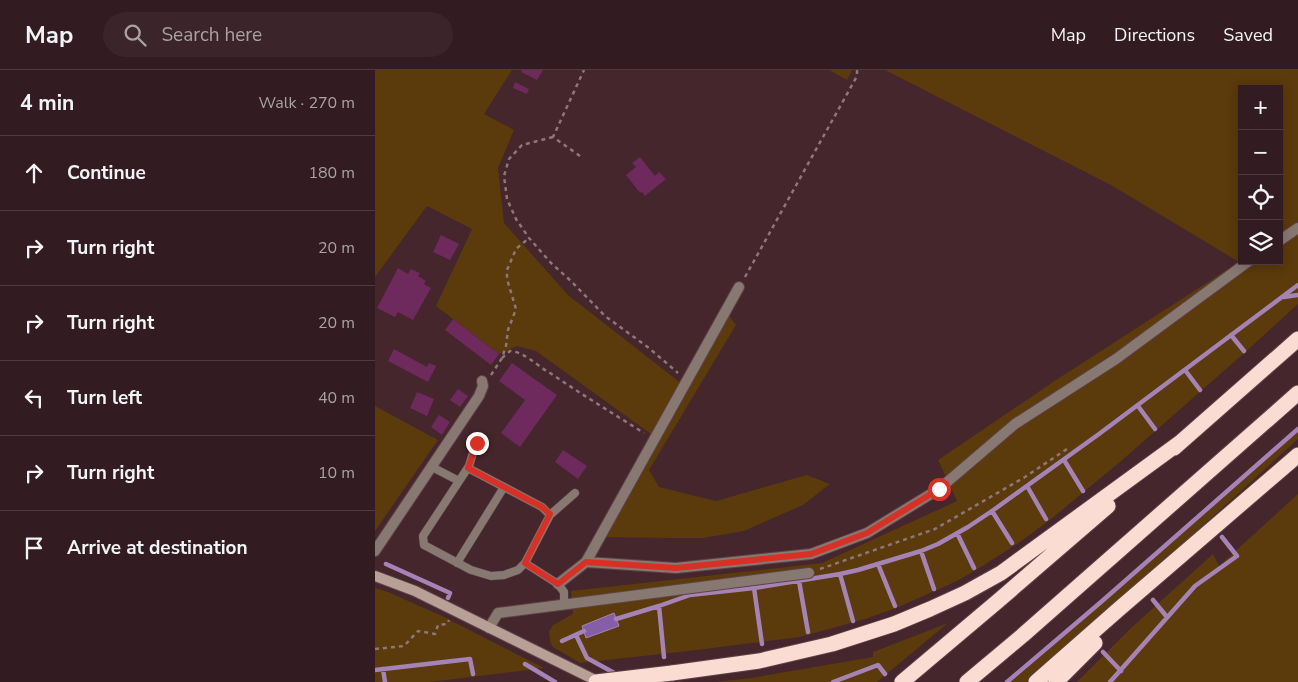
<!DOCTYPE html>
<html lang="en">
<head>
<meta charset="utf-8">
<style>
	:root { --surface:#331c21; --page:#3b252a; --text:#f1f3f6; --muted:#a9a1a5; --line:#4e3a3f }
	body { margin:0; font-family:"Nunito Sans",sans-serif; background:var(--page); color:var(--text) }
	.controls { position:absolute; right:15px; top:15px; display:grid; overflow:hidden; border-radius:0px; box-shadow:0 2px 12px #0003 }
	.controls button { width:45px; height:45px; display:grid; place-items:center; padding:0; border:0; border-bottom:1px solid var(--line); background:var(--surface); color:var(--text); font:25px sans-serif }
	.stop { position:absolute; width:15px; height:15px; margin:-11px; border:4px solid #d93025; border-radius:50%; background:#fff }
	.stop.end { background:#d93025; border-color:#fff; box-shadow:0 1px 5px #0008 }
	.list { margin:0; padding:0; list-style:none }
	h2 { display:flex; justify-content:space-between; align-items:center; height:65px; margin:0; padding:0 20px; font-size:21px }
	h2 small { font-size:16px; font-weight:400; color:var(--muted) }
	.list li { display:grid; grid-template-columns:32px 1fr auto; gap:15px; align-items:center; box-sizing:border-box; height:75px; padding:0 20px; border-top:1px solid var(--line) }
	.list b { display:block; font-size:19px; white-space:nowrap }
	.list em { font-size:16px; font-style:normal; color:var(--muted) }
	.icon { flex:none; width:28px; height:28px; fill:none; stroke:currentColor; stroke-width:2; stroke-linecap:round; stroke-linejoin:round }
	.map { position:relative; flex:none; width:923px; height:612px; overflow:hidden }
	header { display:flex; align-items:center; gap:30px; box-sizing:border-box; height:70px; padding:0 25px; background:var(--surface); border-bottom:1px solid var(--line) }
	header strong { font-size:24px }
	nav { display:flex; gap:28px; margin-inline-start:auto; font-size:18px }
	.search { width:350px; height:45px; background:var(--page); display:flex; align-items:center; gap:12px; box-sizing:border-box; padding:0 18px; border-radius:28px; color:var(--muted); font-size:19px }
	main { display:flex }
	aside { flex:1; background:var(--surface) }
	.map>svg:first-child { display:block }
	.green { fill:#5b3a0b; fill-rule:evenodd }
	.water { fill:#865ea8; stroke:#a583b7 }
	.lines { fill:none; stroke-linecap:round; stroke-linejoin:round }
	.stream { stroke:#a583b7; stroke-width:4.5 }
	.building { fill:#6e295d }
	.lane-casing { stroke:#5f4248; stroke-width:9 }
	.street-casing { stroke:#5f4248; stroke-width:12 }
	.secondary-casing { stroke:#5f4248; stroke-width:12 }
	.highway-casing { stroke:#5f4248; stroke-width:17 }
	.path { stroke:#8f767a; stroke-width:2.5; stroke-dasharray:4 4; stroke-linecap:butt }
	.lane { stroke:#877872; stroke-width:8 }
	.street { stroke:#877872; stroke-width:10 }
	.secondary { stroke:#b8a097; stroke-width:10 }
	.highway { stroke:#fbdcd2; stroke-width:15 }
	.highway-bridge-casing { stroke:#5f4248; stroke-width:17; stroke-linecap:butt }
	.highway-bridge { stroke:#fbdcd2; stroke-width:15 }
	.route { stroke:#d93025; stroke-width:6 }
</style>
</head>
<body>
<header>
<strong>Map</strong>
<div class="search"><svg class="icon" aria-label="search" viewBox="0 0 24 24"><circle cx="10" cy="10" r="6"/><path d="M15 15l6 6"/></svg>Search here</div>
<nav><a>Map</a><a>Directions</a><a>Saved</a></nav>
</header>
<main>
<aside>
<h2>4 min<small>Walk · 270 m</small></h2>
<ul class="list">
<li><svg class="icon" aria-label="ahead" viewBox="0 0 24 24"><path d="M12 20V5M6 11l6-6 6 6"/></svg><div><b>Continue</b></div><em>180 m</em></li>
<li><svg class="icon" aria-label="right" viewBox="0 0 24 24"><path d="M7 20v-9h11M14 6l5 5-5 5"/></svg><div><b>Turn right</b></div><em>20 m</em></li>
<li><svg class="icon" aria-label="right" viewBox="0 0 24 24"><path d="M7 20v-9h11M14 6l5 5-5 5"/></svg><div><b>Turn right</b></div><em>20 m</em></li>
<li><svg class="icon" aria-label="left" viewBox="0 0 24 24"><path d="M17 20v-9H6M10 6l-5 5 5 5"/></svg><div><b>Turn left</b></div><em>40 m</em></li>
<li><svg class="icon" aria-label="right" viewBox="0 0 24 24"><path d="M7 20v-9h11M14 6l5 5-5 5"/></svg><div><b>Turn right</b></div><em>10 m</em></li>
<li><svg class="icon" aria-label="arrive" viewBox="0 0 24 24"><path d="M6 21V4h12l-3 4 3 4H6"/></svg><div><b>Arrive at destination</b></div></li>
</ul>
</aside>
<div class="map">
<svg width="923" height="612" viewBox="0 0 923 612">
	<rect width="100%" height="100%" fill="#44262c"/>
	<!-- green -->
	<path class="green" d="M 0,0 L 137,0 L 109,44 L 139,60 L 123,98 L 129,153 L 193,225 L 307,314 L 351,242 L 361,255 L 274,400 L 284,417 L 341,431 L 432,405 L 455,414 L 428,435 L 369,461 L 328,468 L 293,468 L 225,467 L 280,367 L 161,281 L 142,276 L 124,284 L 61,236 L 97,159 L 52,136 L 0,207 Z
		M 454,0 L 477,0 L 472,10 Z
		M 510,0 L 923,0 L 923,234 L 867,285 L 745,392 L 676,449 L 645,472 L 606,497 L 582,511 L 521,538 L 490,549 L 425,567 L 322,580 L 205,593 L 178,577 L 175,572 L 174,561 L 178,555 L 198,544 L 196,521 L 447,493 L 582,431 L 563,390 L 684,308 L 864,192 L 736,115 ZM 867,19 L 904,19 L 904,191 L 867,191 Z
		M 0,336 L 63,370 L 0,461 Z
		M 923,362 L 923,369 C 834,451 743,532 651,612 L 636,612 L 728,533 Z
		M 923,424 L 923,612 L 702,612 L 757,557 L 838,484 L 844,496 Z
		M 0,518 L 13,522 L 65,545 L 169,598 L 55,612 L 0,612 Z
		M 573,553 L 502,612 L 342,612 L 376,608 L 498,587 L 498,582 Z"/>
	<!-- water -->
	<path class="water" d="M 239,543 L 244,556 L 211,568 L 207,556 Z"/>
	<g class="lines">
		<!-- stream -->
		<path class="stream" d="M 909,227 L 923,225
			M 856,265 L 869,281
			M 810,300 L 825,320
			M 763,336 L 780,359
			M 689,390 L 708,421
			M 652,416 L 671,449
			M 617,441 L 637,473
			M 582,463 L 599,498
			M 546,481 L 559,519
			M 11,494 L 75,523 L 73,528
			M 503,494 L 520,536
			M 465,504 L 478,551
			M 424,511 L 433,562
			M 379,518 L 387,574
			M 778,530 L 792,547
			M 284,536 L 289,587
			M 241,549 L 284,536 L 315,525 L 379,518 L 465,504 L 483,500 L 546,481 L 563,474 L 593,457 L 617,441 L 724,364 L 923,215
			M 201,565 L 212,588 L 243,605
			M 187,571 L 209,561
			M 728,582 L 746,601
			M 150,594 L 180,612
			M 8,599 L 10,612
			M 0,600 L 95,589 L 98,604
			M 458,612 L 503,595 L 510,604
			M 632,612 L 726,532 L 923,359
			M 735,612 L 820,516 L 862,486 L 847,467"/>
	</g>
	<!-- building -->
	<path class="building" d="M 147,0 L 168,0 L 162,10 L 146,2 Z
		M 140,12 L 154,19 L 152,24 L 138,18 Z
		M 265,87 L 280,106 L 284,102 L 291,109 L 270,126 L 267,122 L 265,123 L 251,105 L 261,97 L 257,93 Z
		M 66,165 L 84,174 L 75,190 L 58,182 Z
		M 23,198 L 33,204 L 36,199 L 45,203 L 43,206 L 51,211 L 49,214 L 56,218 L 38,250 L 23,242 L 20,247 L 2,238 Z
		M 78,249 L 124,284 L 116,295 L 70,260 Z
		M 19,279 L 52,297 L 54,293 L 61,296 L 53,312 L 13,291 Z
		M 137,293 L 182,325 L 145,377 L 126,363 L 150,330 L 124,311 Z
		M 83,319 L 93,326 L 85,337 L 75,330 Z
		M 42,322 L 59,329 L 52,346 L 35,338 Z
		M 64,345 L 75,352 L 67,365 L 56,357 Z
		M 188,380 L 212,396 L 203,409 L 180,392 Z"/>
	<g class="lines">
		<defs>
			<path id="lane" d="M 101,373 L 94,396 L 48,466 L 49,475 L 96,500 L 116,506 L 129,505 L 143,500 L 150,493 L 175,445 L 200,423
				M 57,397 L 84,411
				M 93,398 L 167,437 L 175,445
				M 82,493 L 129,417
				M 150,493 L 183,514 L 189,522 L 189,534"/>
			<path id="street" d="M 904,171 L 923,158
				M 0,481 L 104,326 L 108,316 L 107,311
				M 211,492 L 301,498 L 436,484 L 492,463 L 564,419 L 640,354 L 741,289 L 874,191
				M 183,514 L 211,492 L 364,217
				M 114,558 L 123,543 L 434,503"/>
			<path id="secondary" d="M 0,506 L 40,521 L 224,612"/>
			<path id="highway" d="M 799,378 L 923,269
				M 297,603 L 384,591 L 457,574 L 519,554 L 555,539 L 590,523 L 626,503 L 807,371
				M 527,612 L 623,531 L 733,436
				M 592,612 L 648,565 L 923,323
				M 661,612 L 744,539 L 923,385
				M 681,612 L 720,573"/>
		</defs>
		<!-- lane casing -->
		<use href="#lane" class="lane-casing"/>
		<!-- street casing -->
		<use href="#street" class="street-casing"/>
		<!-- secondary casing -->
		<use href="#secondary" class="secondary-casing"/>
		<!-- highway casing -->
		<use href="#highway" class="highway-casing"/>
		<!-- path -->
		<path class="path" d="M 178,67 L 147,75 L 134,89 L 129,106 L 132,129 L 141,149 L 154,168 L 176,193 L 196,211 L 230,246 L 274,278 L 303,303
			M 205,86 L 178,67 L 209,0
			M 370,207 L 482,6 L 482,0
			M 127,288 L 135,281 C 150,282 162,296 175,303 C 206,324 237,343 269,363
			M 116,305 L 127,288 L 131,276 L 133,260 L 141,239 L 132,209 L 132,200 L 141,179 L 154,168
			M 445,499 L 560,459 L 650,407 L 695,377
			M 0,579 L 29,576 L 43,561 L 60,564 L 63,555 L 72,554 L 74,550"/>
		<!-- lane -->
		<use href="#lane" class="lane"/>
		<!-- street -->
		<use href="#street" class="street"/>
		<!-- secondary -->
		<use href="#secondary" class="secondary"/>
		<!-- highway -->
		<use href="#highway" class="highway"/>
		<defs>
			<path id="highway-bridge" d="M 221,612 L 297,603"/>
		</defs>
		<!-- highway-bridge casing -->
		<use href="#highway-bridge" class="highway-bridge-casing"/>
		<!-- highway-bridge -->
		<use href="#highway-bridge" class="highway-bridge"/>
	</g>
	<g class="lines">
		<!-- route -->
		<path class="route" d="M 102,373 L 93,398 L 167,437 L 175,444 L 150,493 L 183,514 L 211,492 L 301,498 L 436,484 L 492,463 L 564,419"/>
	</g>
</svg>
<div class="controls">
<button>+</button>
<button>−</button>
<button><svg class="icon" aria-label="locate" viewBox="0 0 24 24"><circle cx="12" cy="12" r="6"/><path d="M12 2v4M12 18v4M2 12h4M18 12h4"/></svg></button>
<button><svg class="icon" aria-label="layers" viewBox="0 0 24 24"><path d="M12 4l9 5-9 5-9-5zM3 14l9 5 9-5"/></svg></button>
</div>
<div class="stop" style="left:564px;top:419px"></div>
<div class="stop end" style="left:102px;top:373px"></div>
</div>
</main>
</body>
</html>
